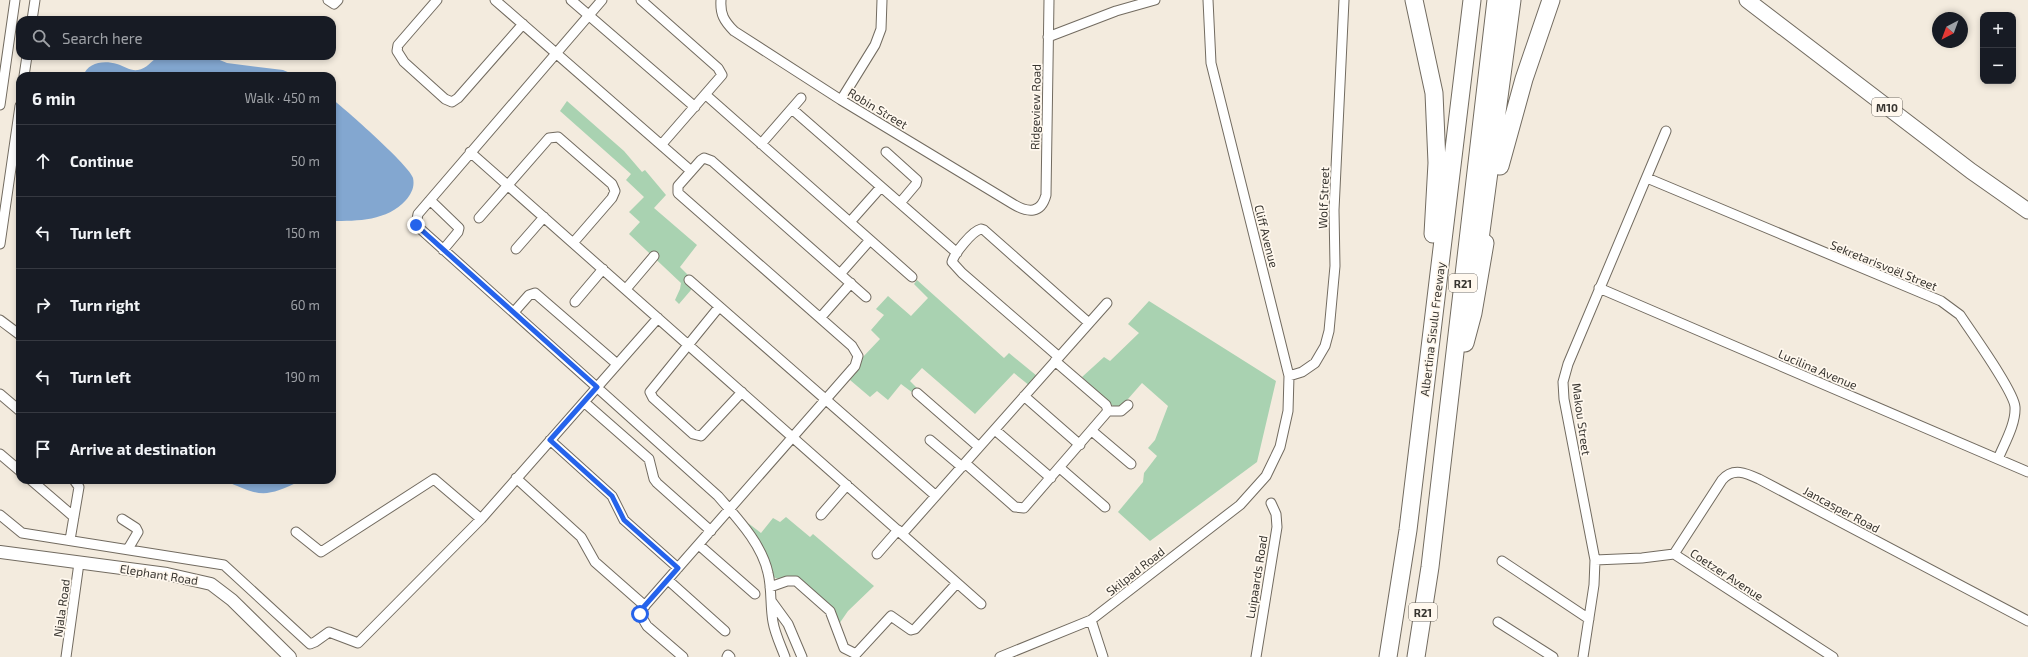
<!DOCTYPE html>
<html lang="en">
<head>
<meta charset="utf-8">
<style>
	:root { --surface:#171b24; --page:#242831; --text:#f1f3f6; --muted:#9ea1a6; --line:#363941 }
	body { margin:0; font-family:"Exo 2",sans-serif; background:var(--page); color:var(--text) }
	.controls { position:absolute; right:12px; top:12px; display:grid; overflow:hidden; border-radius:8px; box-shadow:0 2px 6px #0003 }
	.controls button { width:36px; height:36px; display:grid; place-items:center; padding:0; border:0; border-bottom:1px solid var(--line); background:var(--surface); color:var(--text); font:20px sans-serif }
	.compass { position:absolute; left:1932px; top:12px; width:36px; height:36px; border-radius:50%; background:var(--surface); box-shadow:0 2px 6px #0003; rotate:221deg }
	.stop { position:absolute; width:12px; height:12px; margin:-9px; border:3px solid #2563eb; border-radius:50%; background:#fff }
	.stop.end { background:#2563eb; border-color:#fff; box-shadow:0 1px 4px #0008 }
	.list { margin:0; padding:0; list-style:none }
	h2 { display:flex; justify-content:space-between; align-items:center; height:52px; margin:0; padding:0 16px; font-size:17px }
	h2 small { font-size:13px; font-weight:400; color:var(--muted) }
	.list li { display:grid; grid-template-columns:26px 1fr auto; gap:12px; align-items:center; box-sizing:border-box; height:72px; padding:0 16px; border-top:1px solid var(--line) }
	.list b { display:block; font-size:15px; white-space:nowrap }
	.list em { font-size:13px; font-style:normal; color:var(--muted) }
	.icon { flex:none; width:22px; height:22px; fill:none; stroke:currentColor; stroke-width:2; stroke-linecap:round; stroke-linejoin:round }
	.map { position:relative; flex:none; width:2028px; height:657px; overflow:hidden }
	.search { position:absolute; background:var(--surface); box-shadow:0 2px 6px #0003; left:16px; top:16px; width:320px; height:44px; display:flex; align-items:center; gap:10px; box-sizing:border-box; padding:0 14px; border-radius:12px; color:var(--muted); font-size:15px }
	.panel { position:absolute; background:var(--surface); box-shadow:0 2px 6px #0003; left:16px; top:72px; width:320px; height:412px; border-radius:12px }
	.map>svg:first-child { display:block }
	.green { fill:#a9d2b1 }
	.water { fill:#83a7d0 }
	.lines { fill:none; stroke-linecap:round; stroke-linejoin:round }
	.minor-casing { stroke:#726b60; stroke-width:11 }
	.tertiary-casing { stroke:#726b60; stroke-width:14 }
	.primary-casing { stroke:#726b60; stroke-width:17 }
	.motorway-casing { stroke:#726b60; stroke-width:19 }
	.minor { stroke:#fff; stroke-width:9 }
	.tertiary { stroke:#fff; stroke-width:12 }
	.primary { stroke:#fff; stroke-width:15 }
	.motorway { stroke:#fff; stroke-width:17 }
	.route { stroke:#2563eb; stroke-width:5 }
	.labels { text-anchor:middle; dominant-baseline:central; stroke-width:3.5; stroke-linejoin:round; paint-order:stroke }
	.shield { fill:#fff8ee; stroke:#736f68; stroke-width:1 }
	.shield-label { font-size:11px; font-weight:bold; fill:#37342f }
	.street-label { font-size:12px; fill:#37342f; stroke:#fff8ee }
</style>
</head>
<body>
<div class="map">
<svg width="2028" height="657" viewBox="0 0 2028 657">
	<rect width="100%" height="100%" fill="#f3ebde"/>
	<!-- green -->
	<path class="green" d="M 567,101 L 624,151 L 642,172 L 645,170 L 666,195 L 654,208 L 697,245 L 680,267 L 691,278 L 691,290 L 679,304 L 675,300 L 680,289 L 681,283 L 629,234 L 640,222 L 629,212 L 644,197 L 626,180 L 631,174 L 560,111 Z
		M 917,280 L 1004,358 L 1009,353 L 1037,376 L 1030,386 L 1014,373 L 975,414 L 922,368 L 910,381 L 917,388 L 913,393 L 901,384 L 888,400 L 877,391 L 870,397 L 850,380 L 859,368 L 862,358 L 880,339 L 871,330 L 884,315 L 876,309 L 888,296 L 911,316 L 928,298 L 914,284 Z
		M 1149,301 L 1276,381 L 1257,462 L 1150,541 L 1118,512 L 1143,482 L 1144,473 L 1157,456 L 1148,448 L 1155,440 L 1168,406 L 1142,383 L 1121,407 L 1114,407 L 1082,377 L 1104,357 L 1110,361 L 1139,333 L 1128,324 Z
		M 786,517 L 810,537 L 813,534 L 874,586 L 848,611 L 839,624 L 798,578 L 788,576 L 781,580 L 773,577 C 770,556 758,540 748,523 L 761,533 L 773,518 L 780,522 Z"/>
	<!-- water -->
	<path class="water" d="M 158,56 L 210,56 L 227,63 L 283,70 L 297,76 L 83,76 C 88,62 104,60 117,64 C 124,66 130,71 138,70 C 146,69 152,61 158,56 Z
		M 332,99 C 344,108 411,167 413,178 C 415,187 411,194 406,200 C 387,221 358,221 332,221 Z
		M 223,480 L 302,480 C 263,499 261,496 223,480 Z"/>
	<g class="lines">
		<defs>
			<path id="minor" d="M 328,0 L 334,4 L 338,0
				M 437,0 L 398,45 L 397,51 L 404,62 L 445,99 L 452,102 L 458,98 L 523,24
				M 495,0 L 691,171
				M 571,0 L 695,107
				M 602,0 L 418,214 L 416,225 L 718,496 C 737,518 762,544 768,573 C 772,589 770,606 773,622 C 775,634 781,646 785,657
				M 641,0 L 718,68 L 722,75 L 662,144
				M 721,0 C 720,14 724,21 734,31 L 841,100 L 1013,204 C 1028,213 1041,214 1046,195 L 1049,0
				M 32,20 L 35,0
				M 1048,37 L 1116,11 L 1155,0
				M 24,76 L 27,56
				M 706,95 L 912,277
				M 841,100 L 875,45 L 881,29 L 882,0
				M 0,105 L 15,0
				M 792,109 L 957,253
				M 761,144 L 801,98
				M 470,152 L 981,604
				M 886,152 L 917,180 L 916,184 L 900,203
				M 1647,178 L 1941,301 L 1960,315 C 1971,332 2014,391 2015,407 C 2016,424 2004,444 1998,459
				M 430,200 L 459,228 L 458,232 L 443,250
				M 479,218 L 549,138 L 558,137 L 612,184 L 615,191 L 612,198 L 573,243
				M 850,222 L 881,187
				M 0,244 L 20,106
				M 516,249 L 544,217
				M 840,274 L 870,240
				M 689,280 L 936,496
				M 1599,288 L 2028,472
				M 626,289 L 654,256
				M 575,302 L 603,269
				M 719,307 L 650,392 L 653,398 L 693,434 L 701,436 L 742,392
				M 514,312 L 529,295 L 535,293 L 617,364
				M 820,318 L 851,283
				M 0,320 L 20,335
				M 1059,357 L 962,273 L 952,262 C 954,254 972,231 981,229 L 984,230 L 1089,323
				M 1289,376 L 1302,372 L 1315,363 L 1325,346 L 1329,331 L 1335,266 L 1334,210 L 1344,0
				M 917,393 L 979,447
				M 0,394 L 20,411
				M 1024,396 L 1080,445
				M 584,402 L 649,459 L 654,479 L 657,483 L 711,531
				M 1108,411 L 1121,411 L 1128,405
				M 995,430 L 1051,478
				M 1092,431 L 1131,464
				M 550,440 L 612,496 L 624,520 L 678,568
				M 930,440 L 962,467
				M 0,454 L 20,471
				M 965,463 L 1015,507 L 1024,508 L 1108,411 L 1106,405 L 1055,361
				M 1060,468 L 1105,507
				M 516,478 L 581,537 L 595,562 L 645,606
				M 31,480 L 74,517
				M 0,515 L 22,533 L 224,565 L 310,644 L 315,642 L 329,632 L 358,643 L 481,519 L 658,318
				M 821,515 L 847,485
				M 122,519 L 136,528 L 138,532 L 128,549
				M 296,532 L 321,552 L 434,479 L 481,519
				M 902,534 L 1107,303
				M 70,540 L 79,487 L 74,480
				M 699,545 L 755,594
				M 877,554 L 898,530
				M 1674,554 L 1722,480 C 1733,467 1746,473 1759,479 L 2028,621
				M 1595,560 L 1642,558 L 1674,554 L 1833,657
				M 1502,561 L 1589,619
				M 668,580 L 725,631
				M 770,587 L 787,581 L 796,581 L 830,611 L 844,648 L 856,654 L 891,616 L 911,630 L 915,629 L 957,583
				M 772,602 L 788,624 L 802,657
				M 1091,620 L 1103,657
				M 1498,622 L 1553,657
				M 66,657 L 79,563
				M 683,657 L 647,626 L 640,614 L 641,610 L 855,366 L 858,356 L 852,346 L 678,193 L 678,186 L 701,160 L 704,158 L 712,161 L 866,297
				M 727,657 L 728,655 L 730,657
				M 1000,657 L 1091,620 L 1240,505 L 1266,476 L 1280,447 L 1288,411 L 1289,376 L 1211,63 L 1208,0
				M 1256,657 L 1277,527 L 1276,514 L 1271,503
				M 1583,657 L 1594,585 L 1595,560 L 1564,399 L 1563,382 L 1568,364 L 1666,131"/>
			<path id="tertiary" d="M 0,552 L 167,574 L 211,584 L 232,600 L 290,657"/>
			<path id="primary" d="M 1747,0 L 1971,171 L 2028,211"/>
			<path id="motorway" d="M 1414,0 L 1434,93 L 1437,163 L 1433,234
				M 1500,166 L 1524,79 L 1551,0
				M 1478,254 L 1512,0
				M 1465,343 L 1473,313 L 1485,243
				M 1388,657 L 1408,530 L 1472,0
				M 1416,657 L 1430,567 L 1496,0"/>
		</defs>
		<!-- minor casing -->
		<use href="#minor" class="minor-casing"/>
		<!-- tertiary casing -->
		<use href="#tertiary" class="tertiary-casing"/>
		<!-- primary casing -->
		<use href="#primary" class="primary-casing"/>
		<!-- motorway casing -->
		<use href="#motorway" class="motorway-casing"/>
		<!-- minor -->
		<use href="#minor" class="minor"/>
		<!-- tertiary -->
		<use href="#tertiary" class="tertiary"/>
		<!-- primary -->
		<use href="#primary" class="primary"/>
		<!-- motorway -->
		<use href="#motorway" class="motorway"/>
	</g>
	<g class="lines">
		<!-- route -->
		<path class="route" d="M 416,225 L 597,387 L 550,440 L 612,496 L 624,520 L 678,568 L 641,610 L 640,614"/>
	</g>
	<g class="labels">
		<!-- shield labels -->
		<g class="shield">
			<rect x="1872" y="98" width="30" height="18" rx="3"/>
			<rect x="1449" y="274" width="28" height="18" rx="3"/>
			<rect x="1409" y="603" width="28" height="18" rx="3"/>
		</g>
		<g class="shield-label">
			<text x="1887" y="107">M10</text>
			<text x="1463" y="283">R21</text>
			<text x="1423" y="612">R21</text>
		</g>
		<!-- street labels -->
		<g class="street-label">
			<text transform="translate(1035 107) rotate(-89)">Ridgeview Road</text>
			<text transform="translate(878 108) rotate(31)">Robin Street</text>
			<text transform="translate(1323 198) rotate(-88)">Wolf Street</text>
			<text transform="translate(1267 236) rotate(76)">Cliff Avenue</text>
			<text transform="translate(1884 265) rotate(22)">Sekretarisvoël Street</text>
			<text transform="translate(1432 329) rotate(-83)">Albertina Sisulu Freeway</text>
			<text transform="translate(1818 369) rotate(23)">Lucilina Avenue</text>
			<text transform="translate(1582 419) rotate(82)">Makou Street</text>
			<text transform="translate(1842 509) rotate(28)">Jancasper Road</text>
			<text transform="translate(1135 571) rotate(-38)">Skilpad Road</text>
			<text transform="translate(159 574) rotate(9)">Elephant Road</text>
			<text transform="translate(1727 574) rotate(33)">Coetzer Avenue</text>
			<text transform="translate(1256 577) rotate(-81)">Luipaards Road</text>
			<text transform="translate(61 608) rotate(-82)">Njala Road</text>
		</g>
	</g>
</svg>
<div class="controls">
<button>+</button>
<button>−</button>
</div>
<svg class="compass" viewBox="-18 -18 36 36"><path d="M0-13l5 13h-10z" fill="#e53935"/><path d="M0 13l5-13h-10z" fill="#9ea1a6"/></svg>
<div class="stop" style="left:640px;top:614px"></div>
<div class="stop end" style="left:416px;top:225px"></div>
<div class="search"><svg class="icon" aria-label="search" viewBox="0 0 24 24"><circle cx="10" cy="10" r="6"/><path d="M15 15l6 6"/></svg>Search here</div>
<section class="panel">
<h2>6 min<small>Walk · 450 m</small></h2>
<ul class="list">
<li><svg class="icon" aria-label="ahead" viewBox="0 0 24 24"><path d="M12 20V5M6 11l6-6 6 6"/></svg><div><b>Continue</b></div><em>50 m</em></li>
<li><svg class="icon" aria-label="left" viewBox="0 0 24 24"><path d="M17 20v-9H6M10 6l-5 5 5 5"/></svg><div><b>Turn left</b></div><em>150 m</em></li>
<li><svg class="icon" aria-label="right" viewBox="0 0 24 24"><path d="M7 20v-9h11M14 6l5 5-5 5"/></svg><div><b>Turn right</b></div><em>60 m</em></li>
<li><svg class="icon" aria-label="left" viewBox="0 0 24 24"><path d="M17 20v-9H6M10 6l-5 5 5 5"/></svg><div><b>Turn left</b></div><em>190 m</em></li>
<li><svg class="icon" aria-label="arrive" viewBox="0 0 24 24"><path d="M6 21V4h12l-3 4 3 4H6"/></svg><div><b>Arrive at destination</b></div></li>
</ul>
</section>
</div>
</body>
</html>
